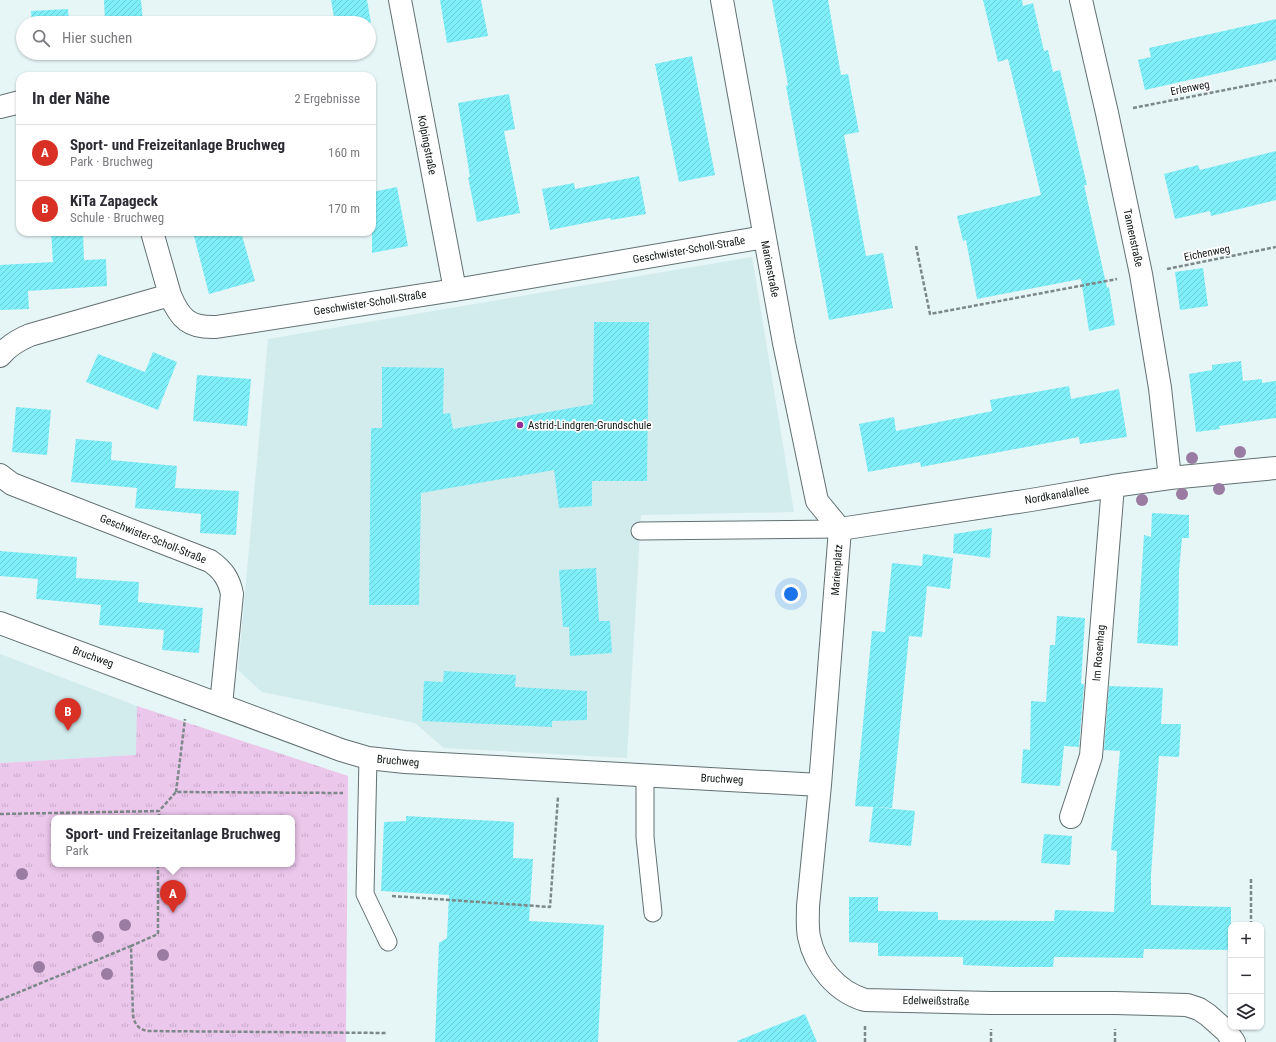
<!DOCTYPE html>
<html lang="de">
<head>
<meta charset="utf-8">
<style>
	:root { --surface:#fff; --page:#f7f7f7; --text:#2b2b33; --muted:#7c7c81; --line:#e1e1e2; --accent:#d93025 }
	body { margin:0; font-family:"Roboto Condensed",sans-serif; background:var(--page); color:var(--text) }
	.controls { position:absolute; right:12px; bottom:12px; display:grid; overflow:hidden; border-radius:8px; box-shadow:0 1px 3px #0004 }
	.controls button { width:36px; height:36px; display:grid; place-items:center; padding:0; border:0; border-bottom:1px solid var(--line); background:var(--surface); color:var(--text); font:20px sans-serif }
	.you { position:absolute; left:791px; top:594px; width:14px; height:14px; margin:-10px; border:3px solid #fff; border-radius:50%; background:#1a73e8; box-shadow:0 0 0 6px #1a73e833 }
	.badge { display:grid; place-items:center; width:26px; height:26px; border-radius:50%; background:var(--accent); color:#fff; font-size:13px; font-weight:700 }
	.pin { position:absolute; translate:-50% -33px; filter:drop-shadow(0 1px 2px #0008) }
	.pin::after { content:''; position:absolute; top:21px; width:14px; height:12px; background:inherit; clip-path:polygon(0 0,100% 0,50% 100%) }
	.popup { position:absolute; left:51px; top:815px; width:244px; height:52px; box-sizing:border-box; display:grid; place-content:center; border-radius:8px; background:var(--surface); filter:drop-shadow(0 1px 3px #0005); font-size:13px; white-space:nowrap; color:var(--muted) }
	.popup b { font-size:15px; color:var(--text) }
	.popup::after { content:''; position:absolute; left:50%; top:100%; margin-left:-8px; border:8px solid transparent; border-top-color:var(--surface) }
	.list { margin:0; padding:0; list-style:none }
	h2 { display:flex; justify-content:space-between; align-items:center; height:52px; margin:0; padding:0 16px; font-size:17px }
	h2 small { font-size:13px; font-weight:400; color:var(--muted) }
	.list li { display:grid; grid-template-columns:26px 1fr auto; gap:12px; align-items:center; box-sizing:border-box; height:56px; padding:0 16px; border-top:1px solid var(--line) }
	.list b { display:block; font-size:15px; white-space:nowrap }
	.list p { margin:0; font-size:13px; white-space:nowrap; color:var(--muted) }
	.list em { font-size:13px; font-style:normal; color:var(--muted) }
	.icon { flex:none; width:22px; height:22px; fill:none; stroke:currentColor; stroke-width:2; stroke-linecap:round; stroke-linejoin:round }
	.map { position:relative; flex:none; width:1276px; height:1042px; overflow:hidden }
	.search { position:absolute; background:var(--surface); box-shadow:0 1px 3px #0004; left:16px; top:16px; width:360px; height:44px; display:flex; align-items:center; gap:10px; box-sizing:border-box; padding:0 14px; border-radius:22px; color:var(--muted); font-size:15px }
	.panel { position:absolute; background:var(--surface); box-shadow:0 1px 3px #0004; left:16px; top:72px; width:360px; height:164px; border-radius:12px }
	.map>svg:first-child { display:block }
	.built { fill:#d2ebed }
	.park { fill:url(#park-tufts); fill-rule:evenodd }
	.building { fill:url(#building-hatch) }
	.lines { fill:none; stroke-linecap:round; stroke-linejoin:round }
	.service-casing { stroke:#627071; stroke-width:19 }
	.minor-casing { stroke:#627071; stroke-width:24 }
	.path { stroke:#7d8888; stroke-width:2.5; stroke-dasharray:4 2; stroke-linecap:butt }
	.service { stroke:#fff; stroke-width:17 }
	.minor { stroke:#fff; stroke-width:22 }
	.tree { fill:#9a7ba2 }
	.poi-dot { fill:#943097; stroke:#fff; stroke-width:1.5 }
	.labels { text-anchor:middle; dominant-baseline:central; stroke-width:3.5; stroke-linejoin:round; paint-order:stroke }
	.street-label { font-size:11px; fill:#111717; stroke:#fff }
	.poi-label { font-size:11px; fill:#111717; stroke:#fff; text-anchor:start }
</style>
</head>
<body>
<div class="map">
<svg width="1276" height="1042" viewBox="0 0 1276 1042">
	<defs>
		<pattern id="park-tufts" width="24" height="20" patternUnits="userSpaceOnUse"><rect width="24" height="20" fill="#ecc7ec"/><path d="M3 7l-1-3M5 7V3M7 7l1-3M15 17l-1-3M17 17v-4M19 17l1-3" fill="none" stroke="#c9aaca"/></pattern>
		<pattern id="building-hatch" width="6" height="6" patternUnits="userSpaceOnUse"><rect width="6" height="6" fill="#7eeff8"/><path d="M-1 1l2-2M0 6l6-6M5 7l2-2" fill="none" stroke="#6cccd4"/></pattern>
	</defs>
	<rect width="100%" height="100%" fill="#e6f5f6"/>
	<!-- built -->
	<path class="built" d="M 752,257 L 794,512 L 641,515 L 627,758 L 444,748 L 415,723 L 262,692 L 238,670 L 268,339 Z
		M 0,654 L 137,706 L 137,755 L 0,763 Z"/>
	<!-- park -->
	<path class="park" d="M 137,706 L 348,776 L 346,1042 L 0,1042 L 0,763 L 136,755 ZM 54,818 L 292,818 L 292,864 L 54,864 Z"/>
	<!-- building -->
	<path class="building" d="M 104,0 L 141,0 L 143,23 L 105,23 Z
		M 331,0 L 367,0 L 371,23 L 335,23 Z
		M 440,0 L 481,0 L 488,36 L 447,43 Z
		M 772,0 L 828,0 L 841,75 L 848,74 L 859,132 L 844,135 L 866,256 L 883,253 L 893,308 L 829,320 L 786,86 L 788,85 Z
		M 983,0 L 1022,0 L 1023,6 L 1033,3 L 1044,51 L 1048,50 L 1053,72 L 1060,70 L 1087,185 L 1084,185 L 1107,288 L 1109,287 L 1115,325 L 1089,331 L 1081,279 L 977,299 L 966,240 L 963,241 L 957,216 L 1041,195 L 1008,59 L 998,62 Z
		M 68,9 L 69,23 L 32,23 L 31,11 Z
		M 1276,19 L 1276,60 L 1145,90 L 1138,60 L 1151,57 L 1149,48 Z
		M 692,56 L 715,175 L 679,182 L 655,64 Z
		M 509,94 L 515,129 L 504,131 L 520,213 L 477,222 L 468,177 L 470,177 L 458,103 Z
		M 1276,151 L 1276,200 L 1211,216 L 1210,211 L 1175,219 L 1164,174 L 1198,165 L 1200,170 Z
		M 639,176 L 646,214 L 611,220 L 610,218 L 550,230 L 542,189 L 574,183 L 575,189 Z
		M 397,187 L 408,246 L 372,253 L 372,192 Z
		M 51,232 L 83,232 L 84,260 L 106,259 L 107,286 L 28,291 L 29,309 L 0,310 L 0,265 L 53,262 Z
		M 193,232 L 241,232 L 255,281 L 209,294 Z
		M 1203,268 L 1208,306 L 1180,310 L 1175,272 Z
		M 594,322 L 649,322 L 647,481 L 592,481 L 592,506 L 559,508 L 554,470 L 421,493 L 419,605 L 369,605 L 371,428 L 382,428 L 382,367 L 444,368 L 443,414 L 450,413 L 453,429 L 593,404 Z
		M 153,352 L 177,362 L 158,410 L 86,382 L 98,354 L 145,372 Z
		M 1241,361 L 1243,381 L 1262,379 L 1262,383 L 1276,381 L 1276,418 L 1219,426 L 1220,429 L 1196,432 L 1189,374 L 1212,370 L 1212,365 Z
		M 197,375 L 251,379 L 247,426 L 193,421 Z
		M 1069,386 L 1071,399 L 1119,389 L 1127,437 L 1080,444 L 1079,437 L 921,467 L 920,462 L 868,472 L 859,424 L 894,417 L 896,431 L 992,411 L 990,400 Z
		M 16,407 L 51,410 L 47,455 L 12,452 Z
		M 76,439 L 112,442 L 111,460 L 177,466 L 175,488 L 239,491 L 236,535 L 200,533 L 201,514 L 135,508 L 137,488 L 71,482 Z
		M 1152,513 L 1189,515 L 1189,538 L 1182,538 L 1179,571 L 1178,646 L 1137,643 L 1144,535 L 1151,537 Z
		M 992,528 L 990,558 L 953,553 L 954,534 Z
		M 0,551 L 77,557 L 76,578 L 139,582 L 138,602 L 203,608 L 199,653 L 162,650 L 164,630 L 99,625 L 101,605 L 36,599 L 38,579 L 0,576 Z
		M 923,554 L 953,558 L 950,589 L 927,586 L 922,637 L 909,636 L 892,808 L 855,806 L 872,631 L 885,632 L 892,563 L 922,566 Z
		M 596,568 L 599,621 L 610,621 L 612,653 L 570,656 L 569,627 L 563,627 L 559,570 Z
		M 1057,616 L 1085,618 L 1081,684 L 1084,684 L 1079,747 L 1064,746 L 1060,786 L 1021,783 L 1023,749 L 1030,750 L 1031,701 L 1046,702 L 1050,645 L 1055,645 Z
		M 444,671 L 516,675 L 515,687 L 587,691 L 587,720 L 552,721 L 552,727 L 422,721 L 424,681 L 443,682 Z
		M 1109,686 L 1163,688 L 1161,724 L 1181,724 L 1179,757 L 1159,756 L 1151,875 L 1151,905 L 1231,907 L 1231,950 L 1144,949 L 1143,958 L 1054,957 L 1053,967 L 1013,967 L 963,965 L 963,957 L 878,956 L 878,943 L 849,942 L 849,897 L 878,897 L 878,911 L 938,912 L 938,920 L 1054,921 L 1055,910 L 1114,912 L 1117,851 L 1111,850 L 1120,751 L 1104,750 Z
		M 873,807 L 915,811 L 911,846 L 869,842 Z
		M 406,816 L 514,822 L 513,858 L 533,859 L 529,921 L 604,925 L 598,1042 L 435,1042 L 439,943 L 447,938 L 449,895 L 381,891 L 384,822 L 406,821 Z
		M 1044,834 L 1072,836 L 1070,865 L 1041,863 Z
		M 805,1014 L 817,1042 L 738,1042 L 737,1041 Z"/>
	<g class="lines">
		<defs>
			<path id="service" d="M 640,531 L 840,529
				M 368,758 L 365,894 L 388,942
				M 645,775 L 645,837 L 653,913"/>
			<path id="minor" d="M 400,0 L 455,290
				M 722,0 L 784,343 L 817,501 L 840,529
				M 1081,0 L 1107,113 L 1141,274 L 1160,388 L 1170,478
				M 0,107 L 20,102
				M 152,232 L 170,295
				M 0,356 C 8,346 18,340 30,335 L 170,295 C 180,319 189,328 216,327 L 455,290 L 764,237
				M 0,475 L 12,484 L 210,561 C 223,570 229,579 232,594 L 221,705
				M 840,529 L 820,785 L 808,906 C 808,917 807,927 809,937 C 815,966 837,992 865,1000 L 991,1003 L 1115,1003 L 1187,1005 L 1199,1009 L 1208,1015 L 1226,1031 L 1234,1042
				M 840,529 L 1031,500 L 1113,486 L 1170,478 L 1276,468
				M 0,623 L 341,750 L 368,758 L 405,762 L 820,785
				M 1071,817 L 1091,756 L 1113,486"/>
		</defs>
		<!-- service casing -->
		<use href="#service" class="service-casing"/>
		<!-- minor casing -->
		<use href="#minor" class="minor-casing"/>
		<!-- path -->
		<path class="path" d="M 1133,108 L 1276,80
			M 916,246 L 930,314 L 1117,279
			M 1167,269 L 1276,247
			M 176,792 L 185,719
			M 0,814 L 159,811 L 176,792 L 343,793
			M 159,818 L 159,811
			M 158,864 L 158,934 L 131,946 L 133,1016 C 135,1025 139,1029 147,1031 L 386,1033
			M 1251,879 L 1251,925
			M 392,896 L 550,907 L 558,797
			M 0,1000 L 131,946
			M 865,1042 L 865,1026
			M 991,1042 L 991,1029
			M 1115,1042 L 1115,1029"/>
		<!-- service -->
		<use href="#service" class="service"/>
		<!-- minor -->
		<use href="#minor" class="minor"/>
	</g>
	<!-- trees -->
	<g class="tree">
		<circle cx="1240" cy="452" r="6"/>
		<circle cx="1192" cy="458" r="6"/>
		<circle cx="1219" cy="489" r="6"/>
		<circle cx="1182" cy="494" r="6"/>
		<circle cx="1142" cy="500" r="6"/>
		<circle cx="22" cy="874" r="6"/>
		<circle cx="125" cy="925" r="6"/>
		<circle cx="98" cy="937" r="6"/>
		<circle cx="163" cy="955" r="6"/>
		<circle cx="39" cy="967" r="6"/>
		<circle cx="107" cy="974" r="6"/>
	</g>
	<!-- markers -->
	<circle class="poi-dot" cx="520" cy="425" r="4"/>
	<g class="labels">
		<!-- street labels -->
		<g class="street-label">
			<text transform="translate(1190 88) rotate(-11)">Erlenweg</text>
			<text transform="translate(427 145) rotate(79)">Kolpingstraße</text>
			<text transform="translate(1133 238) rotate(78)">Tannenstraße</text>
			<text transform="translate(689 250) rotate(-10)">Geschwister-Scholl-Straße</text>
			<text transform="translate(1207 253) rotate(-11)">Eichenweg</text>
			<text transform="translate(770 269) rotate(79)">Marienstraße</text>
			<text transform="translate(370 303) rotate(-9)">Geschwister-Scholl-Straße</text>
			<text transform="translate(1057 495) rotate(-10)">Nordkanalallee</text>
			<text transform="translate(153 539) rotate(22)">Geschwister-Scholl-Straße</text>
			<text transform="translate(837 570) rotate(-86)">Marienplatz</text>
			<text transform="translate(1099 653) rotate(-85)">Im Rosenhag</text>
			<text transform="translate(93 657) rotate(20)">Bruchweg</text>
			<text transform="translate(398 761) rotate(5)">Bruchweg</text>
			<text transform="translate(722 779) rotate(3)">Bruchweg</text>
			<text transform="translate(936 1001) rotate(1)">Edelweißstraße</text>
		</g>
		<!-- poi labels -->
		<g class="poi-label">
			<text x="528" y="425">Astrid-Lindgren-Grundschule</text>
		</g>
	</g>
</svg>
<div class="controls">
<button>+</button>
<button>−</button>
<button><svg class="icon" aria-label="layers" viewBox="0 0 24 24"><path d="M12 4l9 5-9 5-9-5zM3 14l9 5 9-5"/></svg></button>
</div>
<div class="you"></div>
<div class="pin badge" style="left:173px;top:913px">A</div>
<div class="popup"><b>Sport- und Freizeitanlage Bruchweg</b>Park</div>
<div class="pin badge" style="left:68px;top:731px">B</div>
<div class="search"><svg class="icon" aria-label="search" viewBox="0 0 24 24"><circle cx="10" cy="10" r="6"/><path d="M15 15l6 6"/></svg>Hier suchen</div>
<section class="panel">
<h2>In der Nähe<small>2 Ergebnisse</small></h2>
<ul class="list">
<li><span class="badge">A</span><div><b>Sport- und Freizeitanlage Bruchweg</b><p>Park · Bruchweg</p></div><em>160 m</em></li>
<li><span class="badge">B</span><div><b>KiTa Zapageck</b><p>Schule · Bruchweg</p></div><em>170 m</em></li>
</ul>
</section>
</div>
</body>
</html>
